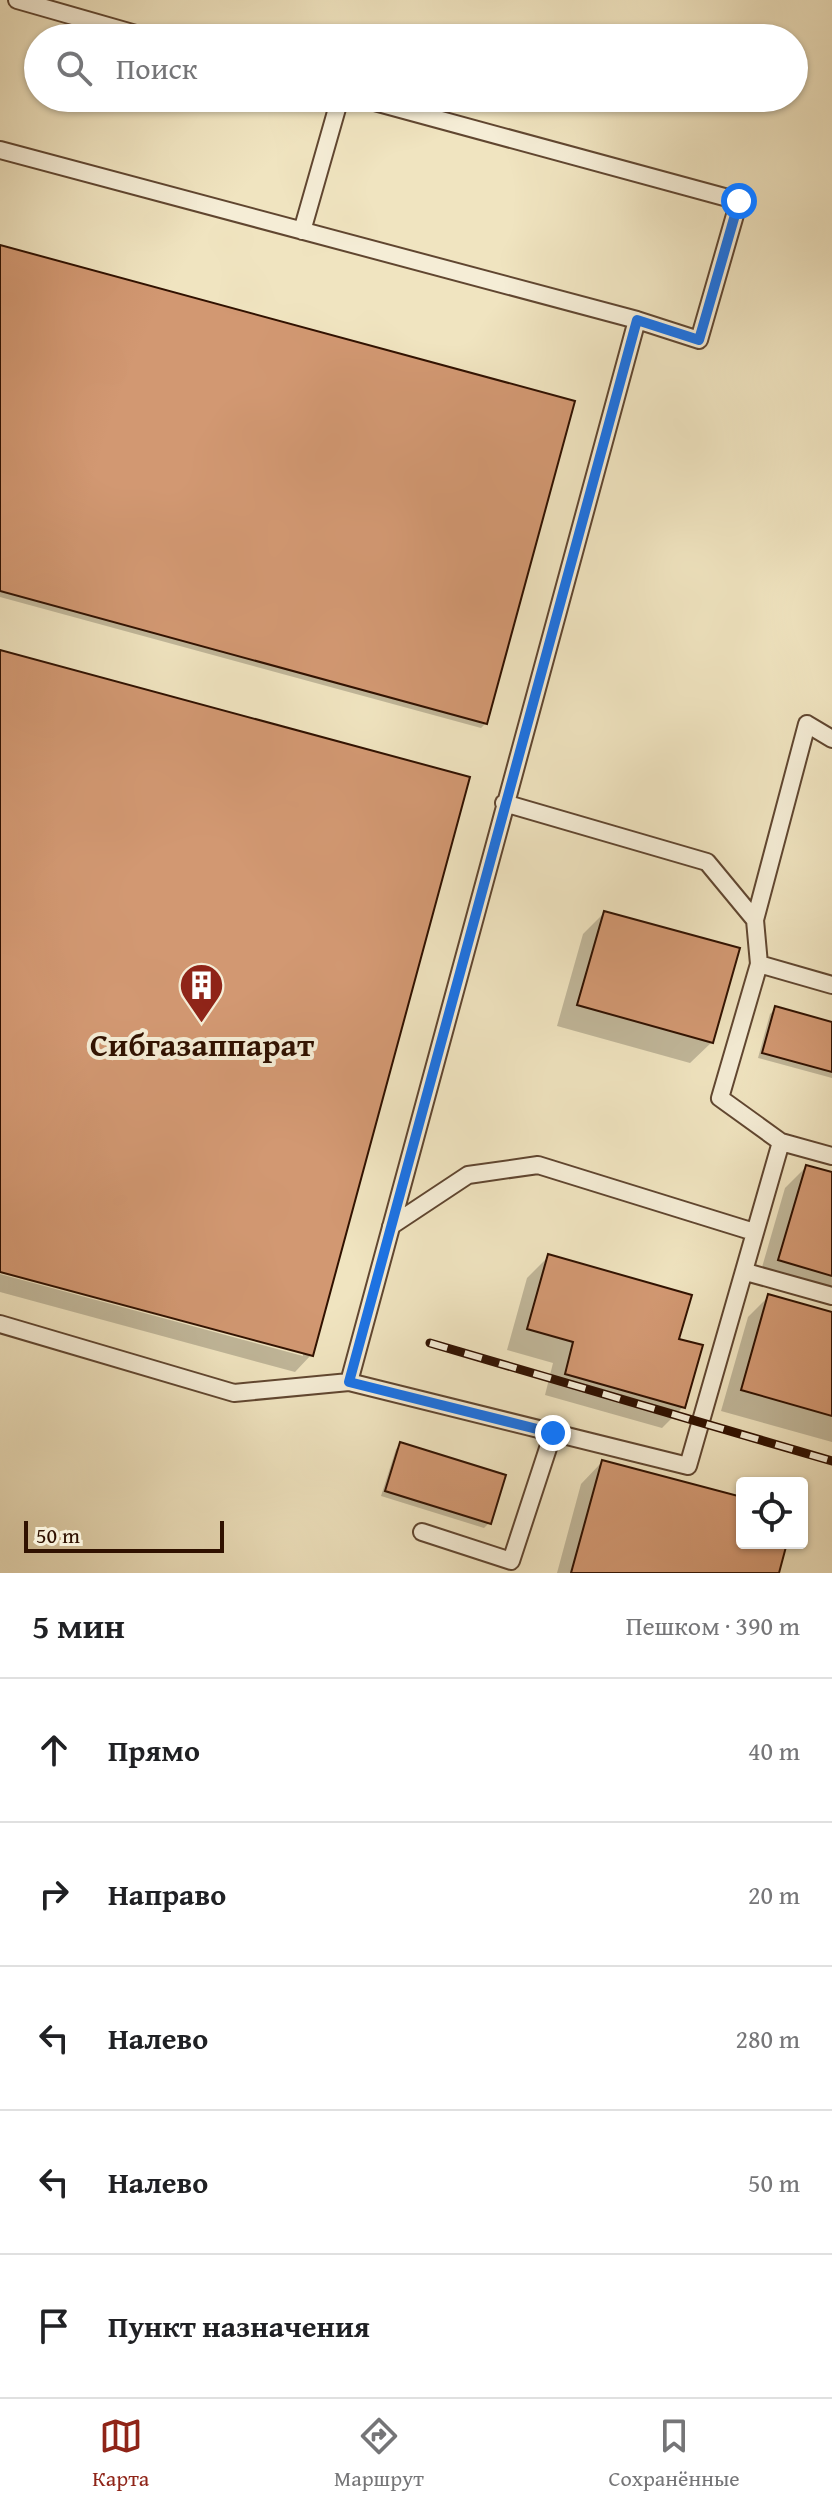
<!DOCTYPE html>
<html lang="ru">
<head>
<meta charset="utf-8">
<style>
	:root { --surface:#fff; --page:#f2f2f2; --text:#202124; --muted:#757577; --line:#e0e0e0; --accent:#8f2418 }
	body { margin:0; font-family:"Gentium Book Plus",serif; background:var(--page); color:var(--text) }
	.controls { position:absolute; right:24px; bottom:24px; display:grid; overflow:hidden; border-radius:8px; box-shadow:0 2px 6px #0004 }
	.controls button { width:72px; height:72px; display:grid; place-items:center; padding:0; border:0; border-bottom:2px solid var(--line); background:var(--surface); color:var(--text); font:40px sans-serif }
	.scale { position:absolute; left:24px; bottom:20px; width:200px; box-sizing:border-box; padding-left:8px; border:4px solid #301100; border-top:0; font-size:22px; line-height:28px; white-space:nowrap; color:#301100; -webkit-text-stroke:6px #f5edd6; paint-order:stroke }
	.stop { position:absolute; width:24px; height:24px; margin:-18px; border:6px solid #1a73e8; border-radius:50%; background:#fff }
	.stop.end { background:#1a73e8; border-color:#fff; box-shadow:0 2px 8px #0008 }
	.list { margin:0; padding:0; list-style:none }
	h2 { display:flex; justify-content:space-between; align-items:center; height:104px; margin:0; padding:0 32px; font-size:34px }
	h2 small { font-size:26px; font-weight:400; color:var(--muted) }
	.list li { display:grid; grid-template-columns:52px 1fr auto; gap:24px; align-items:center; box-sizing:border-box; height:144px; padding:0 32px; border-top:2px solid var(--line) }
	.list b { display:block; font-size:30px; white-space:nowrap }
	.list em { font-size:26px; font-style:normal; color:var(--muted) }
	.icon { flex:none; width:44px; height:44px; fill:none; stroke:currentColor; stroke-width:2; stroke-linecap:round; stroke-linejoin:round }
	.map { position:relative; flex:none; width:832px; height:1573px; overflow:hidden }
	.search { position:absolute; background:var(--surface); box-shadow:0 2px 6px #0004; left:24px; right:24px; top:24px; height:88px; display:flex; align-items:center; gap:20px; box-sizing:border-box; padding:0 28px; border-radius:44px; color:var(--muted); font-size:30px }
	.sheet { height:824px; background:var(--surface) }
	nav { display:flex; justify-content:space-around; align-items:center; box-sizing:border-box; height:112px; border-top:2px solid var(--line); background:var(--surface); font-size:22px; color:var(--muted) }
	nav a { display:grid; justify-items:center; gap:4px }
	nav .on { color:var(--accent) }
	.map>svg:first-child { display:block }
	.shadow { fill:#0003 }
	.building { fill:#d29872; stroke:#301100; stroke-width:2 }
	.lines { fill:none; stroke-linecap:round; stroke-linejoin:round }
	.service-casing { stroke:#604630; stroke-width:20 }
	.service { stroke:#f5edd6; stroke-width:16 }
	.rail-casing { stroke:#301100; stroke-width:9 }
	.rail { stroke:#f5edd6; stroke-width:6; stroke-dasharray:18; stroke-linecap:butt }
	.route { stroke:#1a73e8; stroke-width:10 }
	.labels { text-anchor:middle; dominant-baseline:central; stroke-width:8; stroke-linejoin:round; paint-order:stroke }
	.poi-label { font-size:32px; font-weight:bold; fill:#301100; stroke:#f5edd6 }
</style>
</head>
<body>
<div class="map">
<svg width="832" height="1573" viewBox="0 0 832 1573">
	<rect width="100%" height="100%" fill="#f0e4c0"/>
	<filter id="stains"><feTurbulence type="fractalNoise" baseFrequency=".0025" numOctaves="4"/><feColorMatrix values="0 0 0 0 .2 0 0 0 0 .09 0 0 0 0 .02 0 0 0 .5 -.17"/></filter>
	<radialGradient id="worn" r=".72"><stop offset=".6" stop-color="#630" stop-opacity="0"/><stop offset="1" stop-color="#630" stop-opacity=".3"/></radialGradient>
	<!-- shadow -->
	<path class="shadow" d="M 0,247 L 486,723 L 481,728 L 0,597 Z
		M 0,652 L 311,1355 L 295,1372 L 0,1292 L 0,1274 L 303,1356 L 303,1352 L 0,1270 Z
		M 604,913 L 712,1042 L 690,1063 L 557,1026 L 583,934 Z
		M 775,1009 L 832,1024 L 832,1078 L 758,1058 L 770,1014 Z
		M 806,1167 L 832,1174 L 832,1302 L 758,1281 L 785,1188 Z
		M 549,1256 L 677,1340 L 683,1407 L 662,1428 L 545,1395 L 553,1363 L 507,1350 L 527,1278 Z
		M 769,1296 L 832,1314 L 832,1442 L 721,1411 L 748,1317 Z
		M 401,1444 L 489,1523 L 484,1528 L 381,1496 L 396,1449 Z
		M 602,1462 L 742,1499 L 742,1543 L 785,1543 L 777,1573 L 557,1573 L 581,1484 Z"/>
	<!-- building -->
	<path class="building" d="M 0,245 L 575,401 L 487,724 L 0,591 Z
		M 0,650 L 470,777 L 313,1356 L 0,1272 Z
		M 604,911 L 740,948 L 713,1043 L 577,1005 Z
		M 775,1006 L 832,1022 L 832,1072 L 762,1053 Z
		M 806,1165 L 832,1172 L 832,1276 L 778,1260 Z
		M 548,1254 L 692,1295 L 679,1339 L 703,1345 L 685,1408 L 565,1374 L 573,1342 L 527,1329 Z
		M 768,1294 L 832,1312 L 832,1416 L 741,1390 Z
		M 400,1442 L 506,1475 L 491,1524 L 385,1491 Z
		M 602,1460 L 742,1497 L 742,1543 L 787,1543 L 779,1573 L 571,1573 Z"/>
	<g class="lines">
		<defs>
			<path id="service" d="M 17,0 L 150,38
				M 0,150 L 637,320
				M 302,231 L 340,98
				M 755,920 L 807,724 L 832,739
				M 759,964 L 832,985
				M 781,1142 L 832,1156
				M 391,1226 L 468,1175 L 538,1165 L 754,1232
				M 746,1272 L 832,1296
				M 0,1324 L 234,1393 L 349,1382 L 688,1466 L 781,1142 L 720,1098 L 759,964 L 755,920 L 707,862 L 504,803
				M 349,1382 L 637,320 L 699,340 L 739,201 L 360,98
				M 422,1532 L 511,1561 L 553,1433"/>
		</defs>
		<!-- service casing -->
		<use href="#service" class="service-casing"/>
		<!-- service -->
		<use href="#service" class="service"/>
		<defs>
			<path id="rail" d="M 430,1343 L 832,1461"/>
		</defs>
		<!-- rail casing -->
		<use href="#rail" class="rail-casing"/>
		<!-- rail -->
		<use href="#rail" class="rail"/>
	</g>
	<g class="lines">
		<!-- route -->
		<path class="route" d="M 553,1433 L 349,1382 L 637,320 L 699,340 L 739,201"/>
	</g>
	<!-- icons -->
	<defs>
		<symbol id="building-pin" viewBox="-11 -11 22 30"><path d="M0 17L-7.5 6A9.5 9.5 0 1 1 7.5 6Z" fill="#8f2418" stroke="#f5edd6"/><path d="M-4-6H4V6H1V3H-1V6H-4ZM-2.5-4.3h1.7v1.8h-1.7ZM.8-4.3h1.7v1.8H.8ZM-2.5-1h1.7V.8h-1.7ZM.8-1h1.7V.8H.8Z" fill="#fff"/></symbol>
	</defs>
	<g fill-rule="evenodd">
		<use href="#building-pin" x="176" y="960" width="51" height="69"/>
	</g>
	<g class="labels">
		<!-- poi labels -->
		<g class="poi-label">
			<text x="202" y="1044">Сибгазаппарат</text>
		</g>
	</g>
	<rect width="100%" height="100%" filter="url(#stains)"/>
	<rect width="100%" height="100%" fill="url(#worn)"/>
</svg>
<div class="controls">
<button><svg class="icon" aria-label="locate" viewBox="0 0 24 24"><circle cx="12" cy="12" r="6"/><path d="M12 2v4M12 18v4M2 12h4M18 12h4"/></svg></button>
</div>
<div class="scale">50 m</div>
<div class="stop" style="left:739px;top:201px"></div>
<div class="stop end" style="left:553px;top:1433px"></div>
<div class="search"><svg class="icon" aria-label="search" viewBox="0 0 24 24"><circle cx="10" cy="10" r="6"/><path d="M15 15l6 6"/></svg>Поиск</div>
</div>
<section class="sheet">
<h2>5 мин<small>Пешком · 390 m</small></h2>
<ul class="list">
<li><svg class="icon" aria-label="ahead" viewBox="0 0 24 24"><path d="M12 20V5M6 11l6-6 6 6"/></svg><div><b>Прямо</b></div><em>40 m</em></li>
<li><svg class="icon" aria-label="right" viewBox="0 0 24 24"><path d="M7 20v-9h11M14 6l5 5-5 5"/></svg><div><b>Направо</b></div><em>20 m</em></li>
<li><svg class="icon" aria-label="left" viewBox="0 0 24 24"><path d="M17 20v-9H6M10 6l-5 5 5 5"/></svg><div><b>Налево</b></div><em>280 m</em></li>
<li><svg class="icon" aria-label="left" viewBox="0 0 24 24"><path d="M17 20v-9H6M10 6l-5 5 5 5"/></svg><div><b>Налево</b></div><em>50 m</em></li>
<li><svg class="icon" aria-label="arrive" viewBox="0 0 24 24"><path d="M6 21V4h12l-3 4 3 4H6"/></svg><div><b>Пункт назначения</b></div></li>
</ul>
</section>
<nav>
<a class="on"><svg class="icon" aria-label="map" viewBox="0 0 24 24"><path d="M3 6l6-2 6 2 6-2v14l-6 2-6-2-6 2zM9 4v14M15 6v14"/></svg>Карта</a>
<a><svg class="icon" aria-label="directions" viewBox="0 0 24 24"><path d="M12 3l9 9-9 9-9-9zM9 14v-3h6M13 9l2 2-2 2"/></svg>Маршрут</a>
<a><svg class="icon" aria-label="saved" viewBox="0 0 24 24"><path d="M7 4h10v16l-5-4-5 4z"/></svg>Сохранённые</a>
</nav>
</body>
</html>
